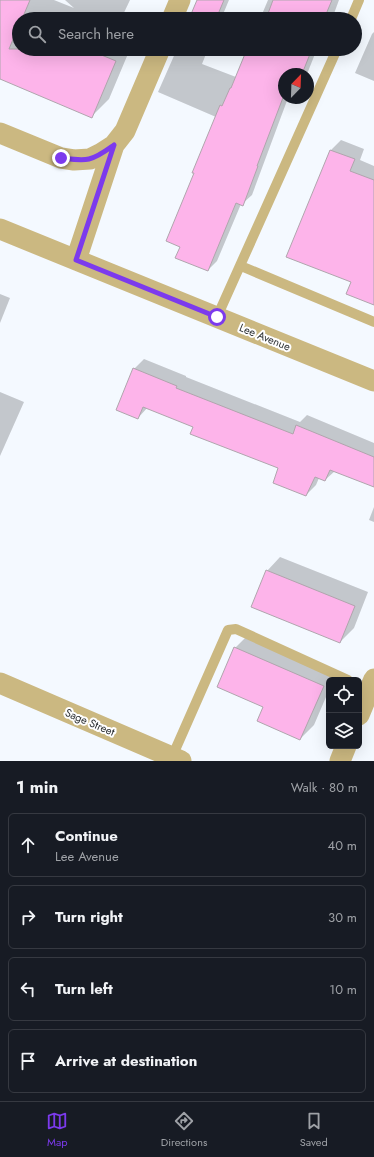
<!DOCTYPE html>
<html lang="en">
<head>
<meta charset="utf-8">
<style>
	:root { --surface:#171b24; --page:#20242c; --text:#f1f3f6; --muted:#9ea1a6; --line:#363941; --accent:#7c3aed }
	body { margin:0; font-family:Jost,sans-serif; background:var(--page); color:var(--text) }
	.controls { position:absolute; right:12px; bottom:12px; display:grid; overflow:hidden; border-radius:6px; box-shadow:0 4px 16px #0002 }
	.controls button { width:36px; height:36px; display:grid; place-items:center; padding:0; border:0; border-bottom:1px solid var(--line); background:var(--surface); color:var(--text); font:20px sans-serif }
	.compass { position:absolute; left:278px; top:68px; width:36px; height:36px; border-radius:50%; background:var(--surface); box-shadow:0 4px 16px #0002; rotate:23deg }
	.stop { position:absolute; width:12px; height:12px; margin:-9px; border:3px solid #7c3aed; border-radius:50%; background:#fff }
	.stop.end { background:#7c3aed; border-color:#fff; box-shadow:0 1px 4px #0008 }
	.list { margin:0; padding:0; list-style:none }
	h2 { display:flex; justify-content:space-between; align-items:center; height:52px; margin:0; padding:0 16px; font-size:17px }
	h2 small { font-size:13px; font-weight:400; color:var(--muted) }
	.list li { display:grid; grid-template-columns:26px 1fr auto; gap:12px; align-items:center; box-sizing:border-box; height:64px; margin:0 8px 8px; padding:0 8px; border:1px solid var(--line); border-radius:6px }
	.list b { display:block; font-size:15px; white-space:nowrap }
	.list p { margin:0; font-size:13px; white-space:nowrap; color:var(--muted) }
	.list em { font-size:13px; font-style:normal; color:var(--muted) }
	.icon { flex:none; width:22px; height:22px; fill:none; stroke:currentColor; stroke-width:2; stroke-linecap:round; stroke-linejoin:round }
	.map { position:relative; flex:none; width:374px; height:761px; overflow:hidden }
	.search { position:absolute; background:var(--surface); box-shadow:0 4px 16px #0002; left:12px; right:12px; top:12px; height:44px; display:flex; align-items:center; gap:10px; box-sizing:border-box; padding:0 14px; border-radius:22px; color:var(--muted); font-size:15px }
	.sheet { height:340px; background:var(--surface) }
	nav { display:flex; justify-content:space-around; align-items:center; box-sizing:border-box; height:56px; border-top:1px solid var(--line); background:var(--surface); font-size:11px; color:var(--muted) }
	nav a { display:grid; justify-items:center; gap:2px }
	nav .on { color:var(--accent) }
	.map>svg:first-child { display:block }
	.shadow { fill:#0003 }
	.building { fill:#fdb4ea; stroke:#b0a5ad }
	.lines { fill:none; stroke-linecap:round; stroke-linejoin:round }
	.lane { stroke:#cbb881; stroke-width:10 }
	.street { stroke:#cbb881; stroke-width:21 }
	.route { stroke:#7c3aed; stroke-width:5 }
	.labels { text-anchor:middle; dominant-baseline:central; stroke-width:4; stroke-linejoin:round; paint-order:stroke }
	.street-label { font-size:11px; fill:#2c3033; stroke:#fff }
</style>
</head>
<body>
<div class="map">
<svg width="374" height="761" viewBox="0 0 374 761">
	<rect width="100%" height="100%" fill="#f4f9ff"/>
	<!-- shadow -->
	<path class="shadow" d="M 0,0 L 54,0 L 74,8 L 65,0 L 130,0 L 121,19 L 19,19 L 19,49 L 130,49 L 109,99 L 92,116 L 0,77 Z
		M 198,0 L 229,0 L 221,19 L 190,19 Z
		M 268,0 L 339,0 L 332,19 L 260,19 Z
		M 374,32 L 374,81 L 355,73 L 372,34 Z
		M 177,49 L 208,49 L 202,64 L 236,77 L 248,49 L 317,49 L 307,74 L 284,74 L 284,98 L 288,98 L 252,195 L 242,204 L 241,204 L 217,261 L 208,270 L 181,246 L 195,173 L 216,117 L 158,92 Z
		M 341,140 L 364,149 L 360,160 L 374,166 L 374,304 L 352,282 L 331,150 Z
		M 0,294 L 10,298 L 0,323 Z
		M 144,359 L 186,376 L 186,377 L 300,422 L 307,415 L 374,443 L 374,486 L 335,471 L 325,480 L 319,478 L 316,485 L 306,495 L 280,468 L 194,426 L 148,407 L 138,418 L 134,369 Z
		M 0,392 L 24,402 L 0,456 Z
		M 374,507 L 374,522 L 369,520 Z
		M 280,557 L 368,592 L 354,628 L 340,642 L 267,571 Z
		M 249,634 L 337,673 L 334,680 L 329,680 L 329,690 L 314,725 L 300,739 L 264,707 L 235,648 Z"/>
	<!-- building -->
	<path class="building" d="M 0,0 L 30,0 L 22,19 L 19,19 L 19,25 L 9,49 L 87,49 L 116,61 L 92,118 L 0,79 Z
		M 197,0 L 224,0 L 216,19 L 189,19 Z
		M 273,0 L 332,0 L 324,19 L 266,19 Z
		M 186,49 L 203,49 L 201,55 Z
		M 247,49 L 312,49 L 302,74 L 284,74 L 284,95 L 257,166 L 258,166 L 243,206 L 236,203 L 208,271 L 175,258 L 180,247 L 166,241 L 194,173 L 192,173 L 220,105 L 222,106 L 230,88 L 231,88 Z
		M 330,150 L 355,159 L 350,171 L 374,180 L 374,305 L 346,294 L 351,282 L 286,257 Z
		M 133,368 L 177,386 L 176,388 L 293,434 L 296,425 L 374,457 L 374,487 L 330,470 L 325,481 L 315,477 L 306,496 L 273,483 L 278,468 L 190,434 L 193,427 L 143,407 L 138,419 L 116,410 Z
		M 266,570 L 355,606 L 340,643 L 251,607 Z
		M 234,647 L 324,686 L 300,740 L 257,721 L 263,707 L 217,687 Z"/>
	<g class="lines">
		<!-- lane -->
		<path class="lane" d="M 351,19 L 359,0
			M 241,266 L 374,322
			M 217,317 L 337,49
			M 172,757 L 228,630 L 236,629 L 348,680"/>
		<!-- street -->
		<path class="street" d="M 172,19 L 180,0
			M 0,133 L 61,158 L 74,160 L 90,159 L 100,154 L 114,145 L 125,131 L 160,49
			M 0,229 L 374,381
			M 76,260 L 114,145
			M 0,683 L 181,761
			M 359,715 L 374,679
			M 340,761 L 346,746"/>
	</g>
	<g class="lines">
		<!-- route -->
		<path class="route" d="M 61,158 C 70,159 81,161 89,159 C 98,157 107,150 114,145 L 76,260 L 217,317"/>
	</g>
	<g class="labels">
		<!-- street labels -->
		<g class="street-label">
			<text transform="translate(265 337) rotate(22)">Lee Avenue</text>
			<text transform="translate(90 722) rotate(23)">Sage Street</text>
		</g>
	</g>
</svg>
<div class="controls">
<button><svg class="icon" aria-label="locate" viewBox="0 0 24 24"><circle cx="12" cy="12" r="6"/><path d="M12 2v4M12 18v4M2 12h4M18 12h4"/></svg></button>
<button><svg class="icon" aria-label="layers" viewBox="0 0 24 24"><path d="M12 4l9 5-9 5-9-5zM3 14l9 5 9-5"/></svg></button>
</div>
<svg class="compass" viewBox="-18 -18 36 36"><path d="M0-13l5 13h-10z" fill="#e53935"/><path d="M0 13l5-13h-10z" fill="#9ea1a6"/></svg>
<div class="stop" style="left:217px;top:317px"></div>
<div class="stop end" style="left:61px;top:158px"></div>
<div class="search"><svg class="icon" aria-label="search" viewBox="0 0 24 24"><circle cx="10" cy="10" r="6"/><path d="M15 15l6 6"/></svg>Search here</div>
</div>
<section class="sheet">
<h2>1 min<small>Walk · 80 m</small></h2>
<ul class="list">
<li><svg class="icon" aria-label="ahead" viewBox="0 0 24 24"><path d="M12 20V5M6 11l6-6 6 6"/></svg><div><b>Continue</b><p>Lee Avenue</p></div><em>40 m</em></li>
<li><svg class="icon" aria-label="right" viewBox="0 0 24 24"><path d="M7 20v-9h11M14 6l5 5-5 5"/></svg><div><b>Turn right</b></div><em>30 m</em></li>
<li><svg class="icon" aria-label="left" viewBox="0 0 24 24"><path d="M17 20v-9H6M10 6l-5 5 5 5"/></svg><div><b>Turn left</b></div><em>10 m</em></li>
<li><svg class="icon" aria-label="arrive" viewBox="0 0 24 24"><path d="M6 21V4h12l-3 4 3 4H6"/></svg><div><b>Arrive at destination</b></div></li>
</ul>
</section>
<nav>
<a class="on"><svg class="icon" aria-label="map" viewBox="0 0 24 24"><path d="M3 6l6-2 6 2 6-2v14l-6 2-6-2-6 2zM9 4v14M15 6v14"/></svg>Map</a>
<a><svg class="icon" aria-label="directions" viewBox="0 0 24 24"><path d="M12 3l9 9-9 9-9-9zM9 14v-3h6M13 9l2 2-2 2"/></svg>Directions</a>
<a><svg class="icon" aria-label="saved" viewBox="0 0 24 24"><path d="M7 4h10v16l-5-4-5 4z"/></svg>Saved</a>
</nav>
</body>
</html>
